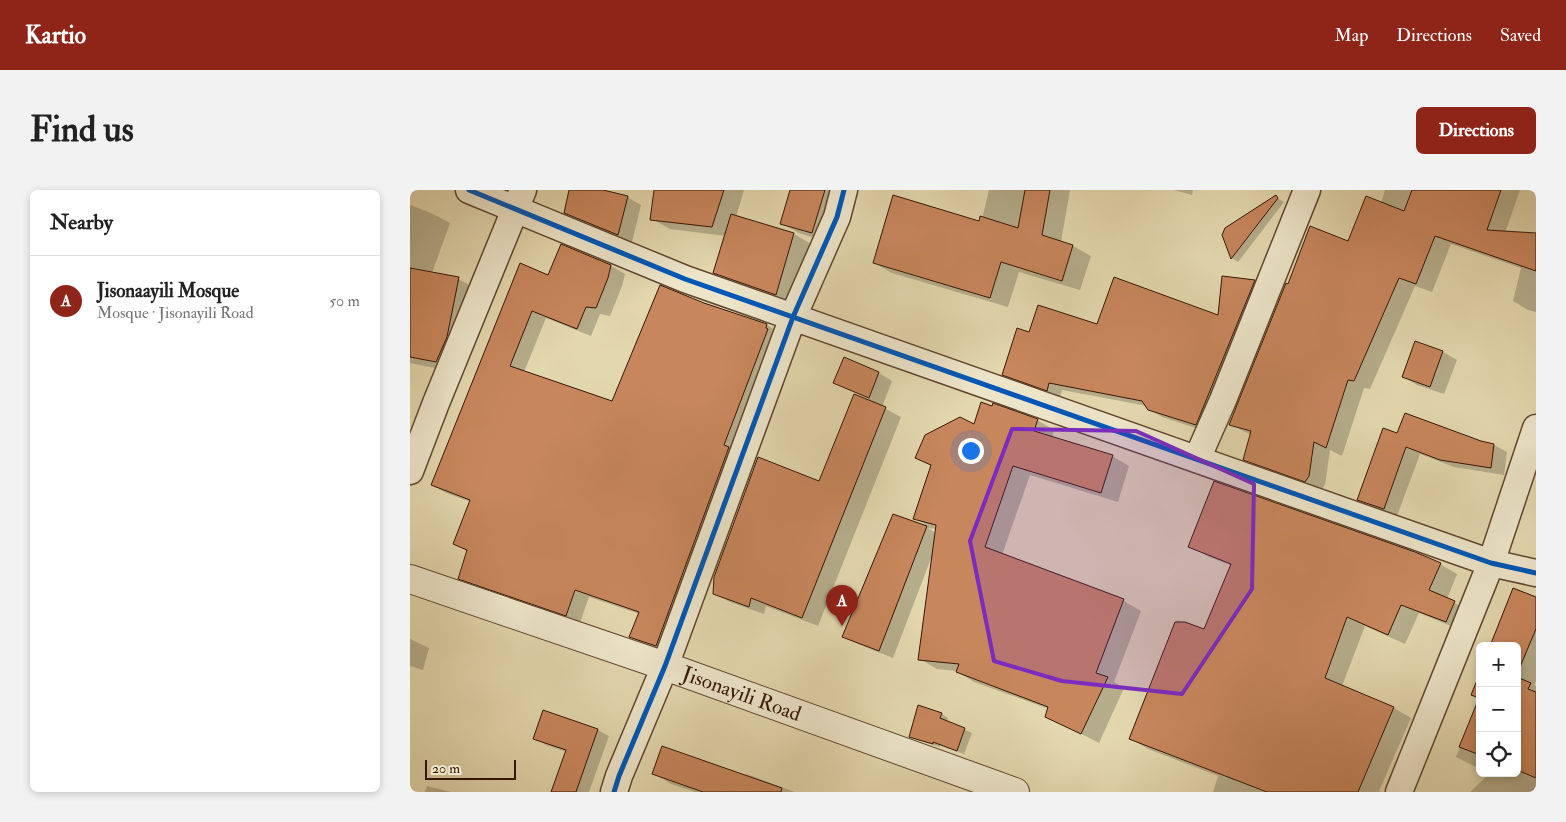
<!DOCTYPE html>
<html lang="en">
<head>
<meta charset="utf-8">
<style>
	:root { --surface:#fff; --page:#f2f2f2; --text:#222; --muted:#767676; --line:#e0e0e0; --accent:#8f2418 }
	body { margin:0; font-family:"IM FELL Double Pica",serif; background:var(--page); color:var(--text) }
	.controls { position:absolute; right:15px; bottom:15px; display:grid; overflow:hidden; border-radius:8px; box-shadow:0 2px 8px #0003 }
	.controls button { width:45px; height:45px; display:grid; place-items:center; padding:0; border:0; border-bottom:1px solid var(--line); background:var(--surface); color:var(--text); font:25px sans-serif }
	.scale { position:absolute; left:15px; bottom:12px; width:91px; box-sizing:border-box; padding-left:5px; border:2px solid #351605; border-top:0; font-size:14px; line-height:18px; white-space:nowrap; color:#351605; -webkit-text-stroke:4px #ede5ca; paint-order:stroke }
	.you { position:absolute; left:560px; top:260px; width:18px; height:18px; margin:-12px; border:4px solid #fff; border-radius:50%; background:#1a73e8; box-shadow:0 0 0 8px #1a73e833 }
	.badge { display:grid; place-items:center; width:32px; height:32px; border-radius:50%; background:var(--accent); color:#fff; font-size:16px; font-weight:700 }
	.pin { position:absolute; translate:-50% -41px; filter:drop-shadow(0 1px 2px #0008) }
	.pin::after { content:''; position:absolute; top:26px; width:18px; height:15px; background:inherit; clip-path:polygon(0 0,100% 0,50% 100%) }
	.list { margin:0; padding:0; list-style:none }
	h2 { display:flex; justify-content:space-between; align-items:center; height:65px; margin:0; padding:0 20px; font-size:21px }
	h2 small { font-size:16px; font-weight:400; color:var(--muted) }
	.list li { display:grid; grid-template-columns:32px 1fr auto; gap:15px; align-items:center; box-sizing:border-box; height:90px; padding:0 20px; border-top:1px solid var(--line) }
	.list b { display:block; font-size:19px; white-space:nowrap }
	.list p { margin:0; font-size:16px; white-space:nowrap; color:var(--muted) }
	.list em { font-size:16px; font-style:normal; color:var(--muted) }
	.icon { flex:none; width:28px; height:28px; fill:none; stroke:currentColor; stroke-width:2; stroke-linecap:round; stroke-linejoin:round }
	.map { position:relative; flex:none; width:1126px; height:602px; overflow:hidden; border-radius:8px }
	header { display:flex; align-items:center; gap:30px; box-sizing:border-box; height:70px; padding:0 25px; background:var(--accent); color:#fff }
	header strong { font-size:24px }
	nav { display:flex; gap:28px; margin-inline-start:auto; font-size:18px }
	.intro { display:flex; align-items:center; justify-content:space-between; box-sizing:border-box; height:120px; padding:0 30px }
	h1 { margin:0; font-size:35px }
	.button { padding:12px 22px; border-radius:8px; background:var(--accent); color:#fff; font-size:18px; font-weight:700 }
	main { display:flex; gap:30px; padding:0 30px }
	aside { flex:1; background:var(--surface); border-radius:8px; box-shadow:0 2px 8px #0003 }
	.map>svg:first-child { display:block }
	.shadow { fill:#0003; fill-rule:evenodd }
	.building { fill:#c7865c; stroke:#351605 }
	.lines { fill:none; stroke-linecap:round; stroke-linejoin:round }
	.minor-casing { stroke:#60462f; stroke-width:29 }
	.tertiary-casing { stroke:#60462f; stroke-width:30 }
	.minor { stroke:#ede5ca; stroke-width:26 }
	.tertiary { stroke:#ede5ca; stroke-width:28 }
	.cycleway-casing { stroke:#ede5ca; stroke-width:8 }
	.cycleway { stroke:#0057b8; stroke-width:5 }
	.marked { fill:#7b2cbf; fill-opacity:0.2; stroke:#7b2cbf; stroke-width:4; stroke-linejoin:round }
	.labels { text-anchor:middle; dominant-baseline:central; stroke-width:5; stroke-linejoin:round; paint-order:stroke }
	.street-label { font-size:21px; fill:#351605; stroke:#ede5ca }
</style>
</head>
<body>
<header>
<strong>Kartio</strong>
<nav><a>Map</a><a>Directions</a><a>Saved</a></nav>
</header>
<div class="intro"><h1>Find us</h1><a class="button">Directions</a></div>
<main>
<aside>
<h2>Nearby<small></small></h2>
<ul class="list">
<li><span class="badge">A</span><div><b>Jisonaayili Mosque</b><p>Mosque · Jisonayili Road</p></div><em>50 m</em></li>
</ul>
</aside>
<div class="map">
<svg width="1126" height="602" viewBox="0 0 1126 602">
	<rect width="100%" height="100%" fill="#e3d7ae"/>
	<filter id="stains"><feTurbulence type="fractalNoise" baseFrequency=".004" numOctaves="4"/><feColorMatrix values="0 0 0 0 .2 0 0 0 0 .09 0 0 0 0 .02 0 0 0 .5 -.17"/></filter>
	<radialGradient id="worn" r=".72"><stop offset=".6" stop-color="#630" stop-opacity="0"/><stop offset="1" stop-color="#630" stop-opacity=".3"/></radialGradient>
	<!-- shadow -->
	<path class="shadow" d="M 160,0 L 188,0 L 217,7 L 231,15 L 222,52 L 169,30 L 155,22 Z
		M 245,0 L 334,0 L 326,27 L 384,44 L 403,55 L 385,115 L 324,94 L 305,82 L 316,46 L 260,39 L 242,29 Z
		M 381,0 L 436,0 L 420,53 L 389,43 L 371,33 Z
		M 579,0 L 660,0 L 651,52 L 663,56 L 681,66 L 670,100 L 609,82 L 598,117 L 482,83 L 464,73 L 571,33 Z
		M 764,0 L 783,0 L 782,5 Z
		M 975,0 L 1110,0 L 1095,43 L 1126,45 L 1126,122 L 1118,120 L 1103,111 L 1111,78 L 1041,54 L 1022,102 L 1005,96 L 960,199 L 954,198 L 932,266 L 920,260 L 915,295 L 911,300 L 850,278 L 834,269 L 841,245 L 820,234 L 879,95 L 939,53 L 971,13 Z
		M 866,7 L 874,12 L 828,72 L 822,68 L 813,45 Z
		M 0,15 L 21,23 L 40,33 L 22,83 L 48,89 L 67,99 L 45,182 L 0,173 Z
		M 201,76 L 215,84 L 212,96 L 200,126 L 190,124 L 181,146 L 136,128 L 114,182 L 202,212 L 294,114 L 357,135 L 370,143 L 260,464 L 234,455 L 221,447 L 230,424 L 179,407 L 170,433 L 63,396 L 49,388 L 58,362 L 44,354 L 61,312 L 36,303 L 22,295 L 138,86 Z
		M 845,91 L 857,98 L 798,242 L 752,227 L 739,219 L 737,216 L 652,200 L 650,207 L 606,192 L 594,184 L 620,143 L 688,136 L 809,126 Z
		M 1006,153 L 1033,162 L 1047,170 L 1034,204 L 1007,195 L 994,187 Z
		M 469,183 L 482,191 L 472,217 L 491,227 L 408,436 L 356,416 L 354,424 L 320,412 L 304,403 L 410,292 L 457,211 L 458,209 L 425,193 Z
		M 627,230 L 644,240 L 642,248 L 702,266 L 719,276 L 708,312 L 620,285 L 592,365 L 714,411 L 731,421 L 704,492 L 714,498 L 689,553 L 636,526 L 639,519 L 564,492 L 546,481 L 527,479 L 510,469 L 522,366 L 483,468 L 448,454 L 434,446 L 483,325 L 517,337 L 518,336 L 504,328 L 521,276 L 507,268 L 565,235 ZM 518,338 L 526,339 L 526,343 Z
		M 988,245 L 1084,255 L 1097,262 L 1094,285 L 1044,277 L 1010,264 L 987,326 L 961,317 L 948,309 Z
		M 780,356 L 1030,374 L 1047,384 L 1037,409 L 1061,422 L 1053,441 L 1009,423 L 995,454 L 955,436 L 932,496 L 984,518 L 1001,528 L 969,601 L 971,602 L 803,602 L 808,586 L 738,559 L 721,549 L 767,430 L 795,441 L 822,376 L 797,366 Z
		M 1126,409 L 1126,491 L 1124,495 L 1126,496 L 1126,602 L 1060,602 L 1080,583 L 1107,583 L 1107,456 Z
		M 0,449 L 19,458 L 13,480 L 0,476 Z
		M 1070,509 L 1070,579 L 1046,567 Z
		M 532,524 L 538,528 L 537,532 L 562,543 L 554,564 L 530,555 L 530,557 L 507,550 L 500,546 Z
		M 188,540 L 199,546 L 179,602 L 142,602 L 157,562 L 136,555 L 125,548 Z
		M 244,583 L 335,587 L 336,584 L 385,602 L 285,602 L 261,594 Z
		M 17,596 L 41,602 L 15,602 Z"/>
	<!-- building -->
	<path class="building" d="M 159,0 L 193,0 L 218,6 L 208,45 L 154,23 Z
		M 244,0 L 314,0 L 302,37 L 240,30 Z
		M 380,0 L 415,0 L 402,43 L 370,34 Z
		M 615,0 L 640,0 L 632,45 L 663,55 L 652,91 L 591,72 L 580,108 L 463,73 L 483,5 L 569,31 L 570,26 L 608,38 Z
		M 1002,0 L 1091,0 L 1077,40 L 1126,43 L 1126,81 L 1025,46 L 1006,94 L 989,88 L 944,191 L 938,190 L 916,258 L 904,252 L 899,286 L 895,292 L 833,270 L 841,241 L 819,235 L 876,93 L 878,94 L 900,36 L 938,51 L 956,6 L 994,21 Z
		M 866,5 L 868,8 L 821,69 L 812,45 L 815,38 Z
		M 321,24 L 384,43 L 366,105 L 303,83 Z
		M 151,54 L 201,75 L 198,88 L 186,118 L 176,117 L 167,139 L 122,121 L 100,176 L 202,211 L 250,95 L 294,113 L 357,134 L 356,138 L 358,139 L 314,255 L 319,257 L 246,456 L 219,447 L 229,422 L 165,400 L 156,426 L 48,389 L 57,360 L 43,354 L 60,310 L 21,295 L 110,73 L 138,85 Z
		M 0,78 L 49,87 L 37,147 L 26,172 L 0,167 Z
		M 812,86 L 845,90 L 786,235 L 738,220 L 732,211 L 639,193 L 637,201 L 592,185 L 607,138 L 619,142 L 628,115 L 687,134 L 704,87 L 808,125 Z
		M 1005,151 L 1033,161 L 1020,197 L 992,187 Z
		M 434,167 L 469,182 L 459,208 L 423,193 Z
		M 444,204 L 476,217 L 392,428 L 341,408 L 339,417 L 303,404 L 304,387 L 348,267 L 409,291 Z
		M 571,212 L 582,216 L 583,213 L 628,229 L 624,241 L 703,265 L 691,303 L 603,276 L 575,357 L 714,409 L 686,483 L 698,487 L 671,544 L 635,527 L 638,517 L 546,482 L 549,474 L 508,470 L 526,335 L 503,329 L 521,275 L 505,268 L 515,245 L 550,227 L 564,234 Z
		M 995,223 L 1071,251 L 1084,254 L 1081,278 L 1030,270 L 996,257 L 974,319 L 947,310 L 973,238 L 987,243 Z
		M 804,291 L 1005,362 L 1031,373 L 1019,400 L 1045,411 L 1036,432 L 991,415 L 978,445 L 937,427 L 915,488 L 984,517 L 948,602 L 857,602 L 719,549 L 765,432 L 775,432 L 794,439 L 821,374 L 778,357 Z
		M 483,324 L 517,336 L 469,461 L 432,447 Z
		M 1103,398 L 1126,407 L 1126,439 L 1107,484 L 1107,456 L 1080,456 Z
		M 1070,483 L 1070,565 L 1049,557 L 1069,508 L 1061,505 Z
		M 1107,487 L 1121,493 L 1118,499 L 1126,502 L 1126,588 L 1107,580 Z
		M 508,515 L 532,523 L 530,528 L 555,538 L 547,561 L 523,552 L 523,554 L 499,547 Z
		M 133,520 L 188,539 L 166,602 L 141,602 L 156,560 L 123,549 Z
		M 252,556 L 372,598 L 371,602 L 293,602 L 242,584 Z"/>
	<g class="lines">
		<defs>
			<path id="minor" d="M 59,0 L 275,89 L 1081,373 L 1126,383
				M 787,269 L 813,210 L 897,0
				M 0,281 L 26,213 L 113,0
				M 204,602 L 209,586 L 255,476 L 383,127 L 427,27 L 434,0
				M 989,602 L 1081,373 L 1126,238"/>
			<g id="tertiary">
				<path id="s1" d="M 0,389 L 255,476 L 605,602"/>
			</g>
		</defs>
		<!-- minor casing -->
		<use href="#minor" class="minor-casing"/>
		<!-- tertiary casing -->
		<use href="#tertiary" class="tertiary-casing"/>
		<!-- minor -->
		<use href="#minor" class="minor"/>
		<!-- tertiary -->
		<use href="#tertiary" class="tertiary"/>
		<defs>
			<path id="cycleway" d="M 59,0 L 275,89 L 1081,373 L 1126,383
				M 204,602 L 209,586 L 255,476 L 383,127 L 427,27 L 434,0"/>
		</defs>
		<!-- cycleway casing -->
		<use href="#cycleway" class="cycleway-casing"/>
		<!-- cycleway -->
		<use href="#cycleway" class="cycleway"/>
	</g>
	<!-- marked area -->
	<path class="marked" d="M 602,239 L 726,241 L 844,294 L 842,399 L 772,504 L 652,491 L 584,471 L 560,351 Z"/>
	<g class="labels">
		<!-- street labels -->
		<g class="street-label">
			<text stroke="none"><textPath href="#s1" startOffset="351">Jisonayili Road</textPath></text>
		</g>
	</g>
	<rect width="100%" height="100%" filter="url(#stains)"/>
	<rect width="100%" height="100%" fill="url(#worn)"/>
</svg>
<div class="controls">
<button>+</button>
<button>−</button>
<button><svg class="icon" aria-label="locate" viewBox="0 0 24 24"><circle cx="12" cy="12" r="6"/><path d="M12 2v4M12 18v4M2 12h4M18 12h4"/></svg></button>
</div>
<div class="scale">20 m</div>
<div class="you"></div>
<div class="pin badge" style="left:432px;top:436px">A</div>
</div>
</main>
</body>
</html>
